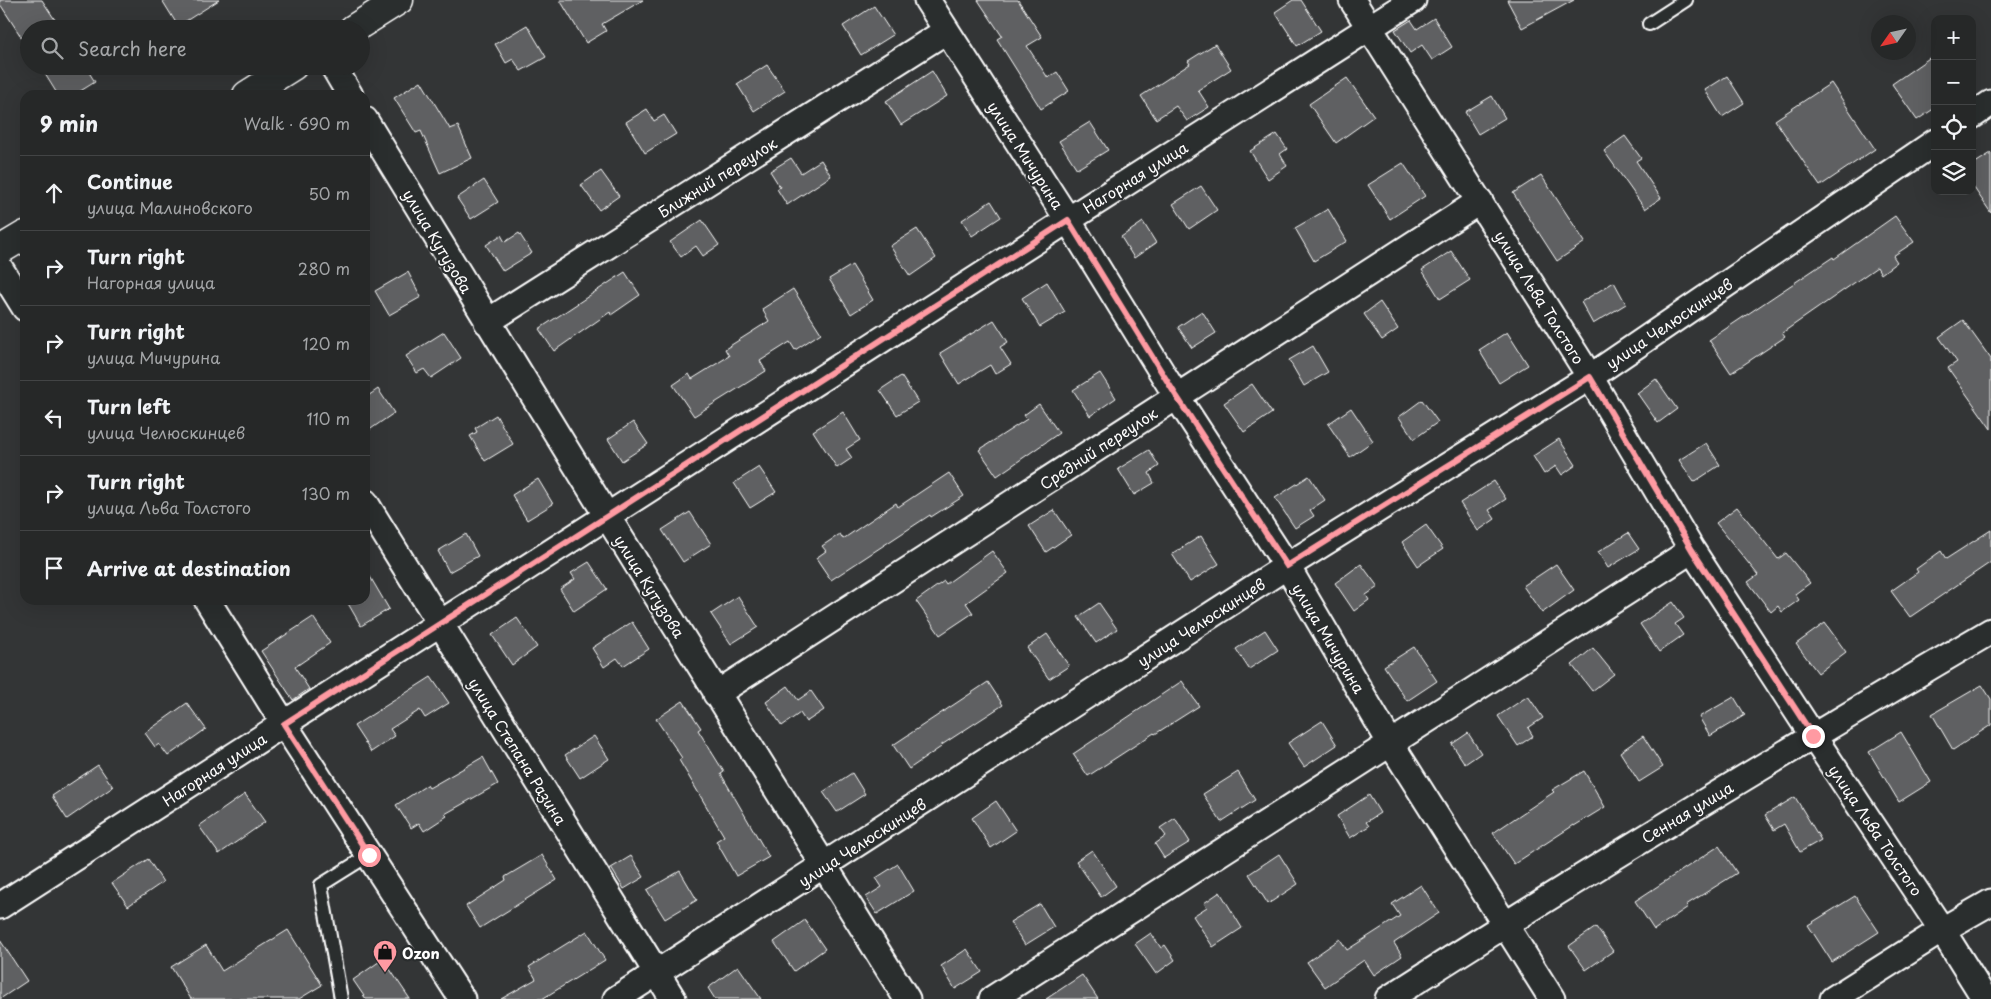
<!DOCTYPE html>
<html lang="en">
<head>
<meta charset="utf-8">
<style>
	:root { --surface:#262828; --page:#323434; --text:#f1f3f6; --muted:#a4a6a8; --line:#424445 }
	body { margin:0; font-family:"Playpen Sans",sans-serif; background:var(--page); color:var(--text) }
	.controls { position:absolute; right:15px; top:15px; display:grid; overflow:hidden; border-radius:10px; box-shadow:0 5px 20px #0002 }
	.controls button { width:45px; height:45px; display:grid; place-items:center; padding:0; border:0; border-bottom:1px solid var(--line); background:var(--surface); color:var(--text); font:25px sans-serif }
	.compass { position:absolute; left:1871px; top:15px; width:45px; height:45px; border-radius:50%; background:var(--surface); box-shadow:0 5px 20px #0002; rotate:236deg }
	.stop { position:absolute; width:15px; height:15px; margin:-11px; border:4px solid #ff9aa2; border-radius:50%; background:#fff }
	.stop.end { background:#ff9aa2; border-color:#fff; box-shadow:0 1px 5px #0008 }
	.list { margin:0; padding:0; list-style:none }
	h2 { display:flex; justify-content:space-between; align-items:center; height:65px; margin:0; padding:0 20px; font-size:21px }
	h2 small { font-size:16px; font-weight:400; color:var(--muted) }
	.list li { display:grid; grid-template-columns:32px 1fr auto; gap:15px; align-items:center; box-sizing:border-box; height:75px; padding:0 20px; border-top:1px solid var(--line) }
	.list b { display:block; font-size:19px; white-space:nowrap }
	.list p { margin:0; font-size:16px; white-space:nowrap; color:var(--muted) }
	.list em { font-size:16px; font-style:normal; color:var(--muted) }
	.icon { flex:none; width:28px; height:28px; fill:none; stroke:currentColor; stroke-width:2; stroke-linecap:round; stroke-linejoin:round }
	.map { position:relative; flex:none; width:1991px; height:999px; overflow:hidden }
	.search { position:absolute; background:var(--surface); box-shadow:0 5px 20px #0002; left:20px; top:20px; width:350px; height:55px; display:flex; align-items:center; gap:12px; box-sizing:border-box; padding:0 18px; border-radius:28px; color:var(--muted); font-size:19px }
	.panel { position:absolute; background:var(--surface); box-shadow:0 5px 20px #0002; left:20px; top:90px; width:350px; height:515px; border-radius:15px }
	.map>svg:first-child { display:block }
	.building { fill:#5f6162; stroke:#fff }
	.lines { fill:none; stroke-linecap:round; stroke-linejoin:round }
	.lane-casing { stroke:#fff; stroke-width:16 }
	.street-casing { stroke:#fff; stroke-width:29 }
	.secondary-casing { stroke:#fff; stroke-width:31 }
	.lane { stroke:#2a2d2e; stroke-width:12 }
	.street { stroke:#2a2d2e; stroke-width:25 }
	.secondary { stroke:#2a2d2e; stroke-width:28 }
	.route { stroke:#ff9aa2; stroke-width:6 }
	.labels { text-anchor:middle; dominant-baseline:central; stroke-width:4.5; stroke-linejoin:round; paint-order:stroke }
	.street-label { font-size:15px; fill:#fff; stroke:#2a2d2e }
	.poi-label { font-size:15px; font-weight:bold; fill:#fff; stroke:#2a2d2e; text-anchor:start }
</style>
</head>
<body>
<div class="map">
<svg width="1991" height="999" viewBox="0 0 1991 999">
	<rect width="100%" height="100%" fill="#333536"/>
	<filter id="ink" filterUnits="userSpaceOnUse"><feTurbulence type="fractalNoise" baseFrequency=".02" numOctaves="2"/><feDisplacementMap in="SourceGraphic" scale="10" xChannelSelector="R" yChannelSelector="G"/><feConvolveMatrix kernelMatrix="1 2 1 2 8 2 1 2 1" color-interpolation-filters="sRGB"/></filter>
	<g filter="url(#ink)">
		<!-- building -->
		<path class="building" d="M 0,0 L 42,0 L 61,29 L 29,29 L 29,49 L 0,4 Z
			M 162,0 L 219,0 L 178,26 Z
			M 560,0 L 643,0 L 602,24 L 606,31 L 586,43 Z
			M 978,0 L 1018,0 L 1042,37 L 1027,46 L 1048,78 L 1057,72 L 1069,91 L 1041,109 L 997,39 L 1002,36 Z
			M 1293,0 L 1301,0 L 1321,31 L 1297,46 L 1275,12 Z
			M 1507,0 L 1574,0 L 1522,28 Z
			M 874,6 L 893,35 L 861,55 L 843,26 Z
			M 1434,18 L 1452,47 L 1432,60 L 1422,45 L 1410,53 L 1395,30 L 1411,20 L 1417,29 Z
			M 527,25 L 546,57 L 521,71 L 513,59 L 506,63 L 495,44 Z
			M 1215,44 L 1231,69 L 1198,90 L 1209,107 L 1187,121 L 1176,106 L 1156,119 L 1141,96 L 1190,64 L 1188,61 Z
			M 1935,54 L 1935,108 L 1917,120 L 1892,84 Z
			M 767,65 L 785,91 L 754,111 L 737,84 Z
			M 40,66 L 85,66 L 95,82 L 74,95 L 58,95 Z
			M 932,71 L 947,96 L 901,125 L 886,101 Z
			M 1727,76 L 1744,103 L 1722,117 L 1705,90 Z
			M 1347,78 L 1374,116 L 1336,143 L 1309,104 Z
			M 421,81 L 450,129 L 458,126 L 472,158 L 440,173 L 421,131 L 416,133 L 394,98 Z
			M 1831,83 L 1875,149 L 1820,186 L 1775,120 Z
			M 1492,96 L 1505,118 L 1478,134 L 1465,112 Z
			M 647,109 L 654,121 L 664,115 L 676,134 L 645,153 L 626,122 Z
			M 1090,122 L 1108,150 L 1077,169 L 1059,141 Z
			M 1277,134 L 1287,149 L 1280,154 L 1287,166 L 1268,179 L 1250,151 Z
			M 1625,136 L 1641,158 L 1636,161 L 1661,198 L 1645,209 L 1604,151 Z
			M 1991,153 L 1991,213 L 1972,185 L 1972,165 Z
			M 791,158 L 801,173 L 821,160 L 831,176 L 787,205 L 777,189 L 780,187 L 770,171 Z
			M 1403,163 L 1425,196 L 1390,219 L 1368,185 Z
			M 601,171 L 619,196 L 599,210 L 581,185 Z
			M 1541,175 L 1585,242 L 1557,261 L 1513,193 Z
			M 484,180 L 498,202 L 471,219 L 457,198 Z
			M 1201,186 L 1217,210 L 1189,229 L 1173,204 Z
			M 991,201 L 1001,217 L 972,236 L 962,220 Z
			M 1328,209 L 1347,241 L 1314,261 L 1295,228 Z
			M 1895,216 L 1914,242 L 1893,256 L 1897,262 L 1881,274 L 1877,267 L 1782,333 L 1785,337 L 1731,373 L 1709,340 L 1833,257 L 1834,259 Z
			M 702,220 L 719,245 L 703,256 L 696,246 L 681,257 L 670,242 Z
			M 1143,222 L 1156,243 L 1134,258 L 1121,237 Z
			M 917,229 L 936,258 L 910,276 L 890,246 Z
			M 519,233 L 532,253 L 503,271 L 486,245 L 501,235 L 505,242 Z
			M 1451,251 L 1470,280 L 1440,299 L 1422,270 Z
			M 852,265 L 873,300 L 851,314 L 829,279 Z
			M 408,272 L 421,297 L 389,315 L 375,291 Z
			M 625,272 L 640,295 L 611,315 L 610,312 L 554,351 L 539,329 Z
			M 1047,282 L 1065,312 L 1040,327 L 1022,298 Z
			M 1614,282 L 1626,304 L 1593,324 L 1581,302 Z
			M 793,289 L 821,333 L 795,350 L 790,342 L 760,361 L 766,371 L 694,416 L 673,385 L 689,374 L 692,379 L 729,356 L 725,349 L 769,321 L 762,309 Z
			M 1380,302 L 1398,329 L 1382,340 L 1364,314 Z
			M 1202,311 L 1216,333 L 1192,348 L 1178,327 Z
			M 994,320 L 1008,342 L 1000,347 L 1011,364 L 995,374 L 990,365 L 959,384 L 940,353 Z
			M 1963,320 L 1991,359 L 1991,429 L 1948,368 L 1957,362 L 1939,337 Z
			M 444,332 L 461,358 L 431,378 L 424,369 L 417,373 L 406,356 Z
			M 1507,332 L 1528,365 L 1499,383 L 1479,350 Z
			M 1313,346 L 1328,372 L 1304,386 L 1289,360 Z
			M 1100,373 L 1116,398 L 1090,416 L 1073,390 Z
			M 901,376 L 918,402 L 897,415 L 880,390 Z
			M 1656,379 L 1677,409 L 1658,423 L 1637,393 Z
			M 1252,384 L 1272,413 L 1244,432 L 1224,403 Z
			M 378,389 L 394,413 L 365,433 L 365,398 Z
			M 1422,400 L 1438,422 L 1414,439 L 1399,417 Z
			M 1039,404 L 1059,433 L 997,476 L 979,450 L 1027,419 L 1024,415 Z
			M 1351,408 L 1373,441 L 1350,457 L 1328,424 Z
			M 843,412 L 860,440 L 846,449 L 852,458 L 837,468 L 813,431 Z
			M 496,415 L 513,444 L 485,461 L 470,436 L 477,432 L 475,428 Z
			M 633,422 L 648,444 L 622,461 L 608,439 Z
			M 1559,439 L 1576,465 L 1562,475 L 1556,466 L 1544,474 L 1533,456 Z
			M 1706,443 L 1720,465 L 1694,482 L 1679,460 Z
			M 1149,450 L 1159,466 L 1149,473 L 1154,483 L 1134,495 L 1118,469 Z
			M 759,467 L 776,492 L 750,508 L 734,483 Z
			M 949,473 L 964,496 L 931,517 L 930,515 L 831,580 L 816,558 L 826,551 L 822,546 L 840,534 L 843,539 L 896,503 L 898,507 Z
			M 1309,476 L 1325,500 L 1310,510 L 1314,516 L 1295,528 L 1275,498 Z
			M 538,479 L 553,504 L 527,520 L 512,495 Z
			M 1494,481 L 1506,499 L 1489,510 L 1495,519 L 1478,531 L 1460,503 Z
			M 1737,507 L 1778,559 L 1786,553 L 1810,583 L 1795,594 L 1799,600 L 1782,612 L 1778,606 L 1771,612 L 1748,582 L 1758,575 L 1716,523 Z
			M 1054,510 L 1071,535 L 1046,552 L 1029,526 Z
			M 690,512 L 711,544 L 683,562 L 662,530 Z
			M 1426,525 L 1443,549 L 1418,566 L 1402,542 Z
			M 1991,530 L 1991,562 L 1910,617 L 1891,591 L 1918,572 L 1916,569 L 1941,551 L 1946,559 Z
			M 1628,533 L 1639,549 L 1608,568 L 1598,552 Z
			M 466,534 L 478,556 L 449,572 L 438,551 Z
			M 1201,536 L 1219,564 L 1190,582 L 1172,554 Z
			M 992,551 L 1008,573 L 966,603 L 973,613 L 940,635 L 916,601 L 944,581 L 946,584 Z
			M 589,562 L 607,589 L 574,611 L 560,589 L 575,579 L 571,573 Z
			M 1361,564 L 1378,587 L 1366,595 L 1369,600 L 1354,611 L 1335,583 Z
			M 1556,564 L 1574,590 L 1542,613 L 1523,586 Z
			M 365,568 L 389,609 L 361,626 L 346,600 L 365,600 Z
			M 738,596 L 758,627 L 731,644 L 711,614 Z
			M 1673,602 L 1684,618 L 1675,624 L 1683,635 L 1659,652 L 1640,624 Z
			M 1099,603 L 1117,629 L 1096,643 L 1078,617 Z
			M 313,617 L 330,643 L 295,667 L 309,689 L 293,700 L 261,651 Z
			M 517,618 L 537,647 L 512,665 L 492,635 Z
			M 632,622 L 649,649 L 623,666 L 617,658 L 604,667 L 592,648 Z
			M 1825,623 L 1846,652 L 1818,673 L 1796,644 Z
			M 1265,630 L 1278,650 L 1249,669 L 1236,649 Z
			M 1047,634 L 1069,666 L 1049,679 L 1027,648 Z
			M 1414,647 L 1437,681 L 1407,701 L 1384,666 Z
			M 1593,648 L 1614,674 L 1592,691 L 1572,665 Z
			M 431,677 L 449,703 L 425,718 L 420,710 L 390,729 L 395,736 L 371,752 L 354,726 Z
			M 1182,681 L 1199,706 L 1155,734 L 1154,733 L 1088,776 L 1073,754 Z
			M 988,682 L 1003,705 L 940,746 L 941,747 L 909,769 L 893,745 Z
			M 1982,685 L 1991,699 L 1991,725 L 1953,750 L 1932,714 Z
			M 788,686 L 798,700 L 811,691 L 824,710 L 806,722 L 800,713 L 782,726 L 766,702 Z
			M 1528,696 L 1543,718 L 1528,728 L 1533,736 L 1518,746 L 1498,716 Z
			M 1734,697 L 1745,715 L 1710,736 L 1699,717 Z
			M 683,701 L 701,728 L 698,730 L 724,772 L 721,774 L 769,857 L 736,876 L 716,841 L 724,836 L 679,760 L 682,758 L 656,719 Z
			M 187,703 L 206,729 L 168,756 L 159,744 L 155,747 L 145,733 Z
			M 1322,721 L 1337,745 L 1304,767 L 1288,743 Z
			M 1901,732 L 1931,782 L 1899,802 L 1869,752 Z
			M 1468,733 L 1481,753 L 1465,764 L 1452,744 Z
			M 594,736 L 609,759 L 580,778 L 565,755 Z
			M 1643,736 L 1663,767 L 1639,782 L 1620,752 Z
			M 483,757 L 498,784 L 445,814 L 447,816 L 424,831 L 419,823 L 411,828 L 396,805 L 427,785 L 429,788 Z
			M 98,765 L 113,787 L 67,819 L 52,796 Z
			M 1584,771 L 1605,807 L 1574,826 L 1574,825 L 1514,864 L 1493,833 L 1554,792 L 1552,790 Z
			M 1238,772 L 1255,800 L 1221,822 L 1203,794 Z
			M 852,773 L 865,794 L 837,812 L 823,792 Z
			M 245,794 L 265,822 L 219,854 L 199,826 Z
			M 1369,795 L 1380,813 L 1366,822 L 1369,826 L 1350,838 L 1337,816 Z
			M 1795,797 L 1821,840 L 1800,852 L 1784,824 L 1774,830 L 1765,815 Z
			M 996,801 L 1016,831 L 991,848 L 972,818 Z
			M 1175,818 L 1190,842 L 1164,858 L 1155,844 L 1166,836 L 1160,828 Z
			M 1719,846 L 1737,873 L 1686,905 L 1688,907 L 1654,930 L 1635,901 Z
			M 1092,850 L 1116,886 L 1101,897 L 1076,861 Z
			M 1279,854 L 1298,884 L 1268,904 L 1249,874 Z
			M 542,855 L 557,880 L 480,928 L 466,906 L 506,880 L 505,877 Z
			M 631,856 L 644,877 L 624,889 L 611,868 Z
			M 148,859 L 163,882 L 128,906 L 112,883 Z
			M 898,864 L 914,891 L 877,914 L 866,897 L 882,887 L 876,878 Z
			M 680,871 L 697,900 L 665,919 L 647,890 Z
			M 1421,885 L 1439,913 L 1394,943 L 1402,956 L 1374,975 L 1364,960 L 1325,987 L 1307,962 L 1340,939 L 1347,950 L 1400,916 L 1392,904 Z
			M 1220,892 L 1242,928 L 1213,947 L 1193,916 L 1207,907 L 1204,903 Z
			M 1855,896 L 1879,932 L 1832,962 L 1808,925 Z
			M 1040,904 L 1054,927 L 1025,945 L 1010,922 Z
			M 805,920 L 825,949 L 794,971 L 774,942 Z
			M 1596,927 L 1613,951 L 1586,970 L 1569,946 Z
			M 288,930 L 322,985 L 299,999 L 191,999 L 171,967 L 206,945 L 222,971 Z
			M 587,931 L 605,960 L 542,999 L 501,999 L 536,979 L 529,967 Z
			M 1151,933 L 1161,948 L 1165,945 L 1175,960 L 1156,974 L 1135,944 Z
			M 0,940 L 27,981 L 0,999 Z
			M 967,949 L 982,972 L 955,989 L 941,966 Z
			M 383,959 L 410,999 L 366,999 L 353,980 Z
			M 738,966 L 761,999 L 715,999 L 708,988 Z
			M 1082,975 L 1098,999 L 1046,999 Z"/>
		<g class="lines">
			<defs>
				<path id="lane" d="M 1649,24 L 1686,0
					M 341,999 L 321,885 L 369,855"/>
				<path id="street" d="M 927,0 L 1068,220 L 1177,397 L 1287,566 L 1391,744 L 1552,999
					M 1352,0 L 1590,377 L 1692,550 L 1813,736 L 1942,930 L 1985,999
					M 333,66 L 350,95
					M 1972,116 L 1991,103
					M 365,120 L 607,516 L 907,999
					M 0,268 L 25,308
					M 487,322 L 946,31
					M 365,502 L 673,999
					M 207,600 L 284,724 L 462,999
					M 716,694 L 1480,201
					M 0,906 L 1068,220 L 1413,0
					M 616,999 L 1287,566 L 1590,377 L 1935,142
					M 992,999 L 1692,550
					M 1388,999 C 1586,872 1788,750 1991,631
					M 1833,999 L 1942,930 L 1991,902"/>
				<path id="secondary" d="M 353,29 L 399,0
					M 247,95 L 293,66
					M 0,250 L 25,235"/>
			</defs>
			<!-- lane casing -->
			<use href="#lane" class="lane-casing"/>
			<!-- street casing -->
			<use href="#street" class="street-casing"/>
			<!-- secondary casing -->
			<use href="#secondary" class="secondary-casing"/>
			<!-- lane -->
			<use href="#lane" class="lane"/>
			<!-- street -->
			<use href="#street" class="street"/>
			<!-- secondary -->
			<use href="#secondary" class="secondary"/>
		</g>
	</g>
	<g class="lines" filter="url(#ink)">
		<!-- route -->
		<path class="route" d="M 369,855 L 284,724 L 1068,220 L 1177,397 L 1287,566 L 1590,377 L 1692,550 L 1813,736"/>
	</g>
	<!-- icons -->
	<defs>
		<symbol id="shop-pin" viewBox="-11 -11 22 30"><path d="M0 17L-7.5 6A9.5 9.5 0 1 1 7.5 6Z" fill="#ff9aa2" stroke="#2a2d2e"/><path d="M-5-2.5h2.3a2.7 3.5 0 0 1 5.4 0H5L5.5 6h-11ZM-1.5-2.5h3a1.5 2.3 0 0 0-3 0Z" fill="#111"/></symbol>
	</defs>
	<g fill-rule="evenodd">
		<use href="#shop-pin" x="371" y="938" width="28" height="38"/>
	</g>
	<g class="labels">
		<!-- street labels -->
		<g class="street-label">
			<text transform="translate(1026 155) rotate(57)">улица Мичурина</text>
			<text transform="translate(717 177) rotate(-32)">Ближний переулок</text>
			<text transform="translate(1135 177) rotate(-32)">Нагорная улица</text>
			<text transform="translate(438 241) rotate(59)">улица Кутузова</text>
			<text transform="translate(1540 297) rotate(58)">улица Льва Толстого</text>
			<text transform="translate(1669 323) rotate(-34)">улица Челюскинцев</text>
			<text transform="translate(1098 448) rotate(-33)">Средний переулок</text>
			<text transform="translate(650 586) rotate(58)">улица Кутузова</text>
			<text transform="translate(1201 622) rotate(-33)">улица Челюскинцев</text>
			<text transform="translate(1329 638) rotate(59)">улица Мичурина</text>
			<text transform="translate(518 751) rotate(58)">улица Степана Разина</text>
			<text transform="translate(214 769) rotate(-33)">Нагорная улица</text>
			<text transform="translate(1687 812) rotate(-31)">Сенная улица</text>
			<text transform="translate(1876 830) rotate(56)">улица Льва Толстого</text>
			<text transform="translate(862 842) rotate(-33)">улица Челюскинцев</text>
		</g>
		<!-- poi labels -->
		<g class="poi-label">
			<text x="402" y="952">Ozon</text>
		</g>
	</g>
</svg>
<div class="controls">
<button>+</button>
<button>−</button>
<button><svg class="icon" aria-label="locate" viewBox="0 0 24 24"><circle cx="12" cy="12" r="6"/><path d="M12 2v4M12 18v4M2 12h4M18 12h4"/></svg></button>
<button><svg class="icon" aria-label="layers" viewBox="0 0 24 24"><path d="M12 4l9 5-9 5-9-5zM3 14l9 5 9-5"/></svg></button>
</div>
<svg class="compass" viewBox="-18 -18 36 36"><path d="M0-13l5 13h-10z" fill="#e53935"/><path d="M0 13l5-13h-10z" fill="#a4a6a8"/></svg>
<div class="stop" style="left:369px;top:855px"></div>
<div class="stop end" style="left:1813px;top:736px"></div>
<div class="search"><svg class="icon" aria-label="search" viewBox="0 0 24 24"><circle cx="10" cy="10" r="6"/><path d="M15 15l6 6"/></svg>Search here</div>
<section class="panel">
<h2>9 min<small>Walk · 690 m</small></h2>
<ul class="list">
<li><svg class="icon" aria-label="ahead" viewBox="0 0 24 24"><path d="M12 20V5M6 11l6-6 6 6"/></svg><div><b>Continue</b><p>улица Малиновского</p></div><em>50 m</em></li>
<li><svg class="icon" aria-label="right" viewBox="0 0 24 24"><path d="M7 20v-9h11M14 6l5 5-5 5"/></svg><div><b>Turn right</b><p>Нагорная улица</p></div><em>280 m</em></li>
<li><svg class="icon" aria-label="right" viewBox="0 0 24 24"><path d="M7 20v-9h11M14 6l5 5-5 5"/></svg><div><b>Turn right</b><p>улица Мичурина</p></div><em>120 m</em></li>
<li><svg class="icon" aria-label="left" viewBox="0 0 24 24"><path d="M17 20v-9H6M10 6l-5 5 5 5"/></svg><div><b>Turn left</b><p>улица Челюскинцев</p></div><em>110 m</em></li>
<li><svg class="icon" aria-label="right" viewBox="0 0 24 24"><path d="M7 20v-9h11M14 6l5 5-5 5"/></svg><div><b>Turn right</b><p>улица Льва Толстого</p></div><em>130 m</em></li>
<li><svg class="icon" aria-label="arrive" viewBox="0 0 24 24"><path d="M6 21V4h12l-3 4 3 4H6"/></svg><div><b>Arrive at destination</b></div></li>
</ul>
</section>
</div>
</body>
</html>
